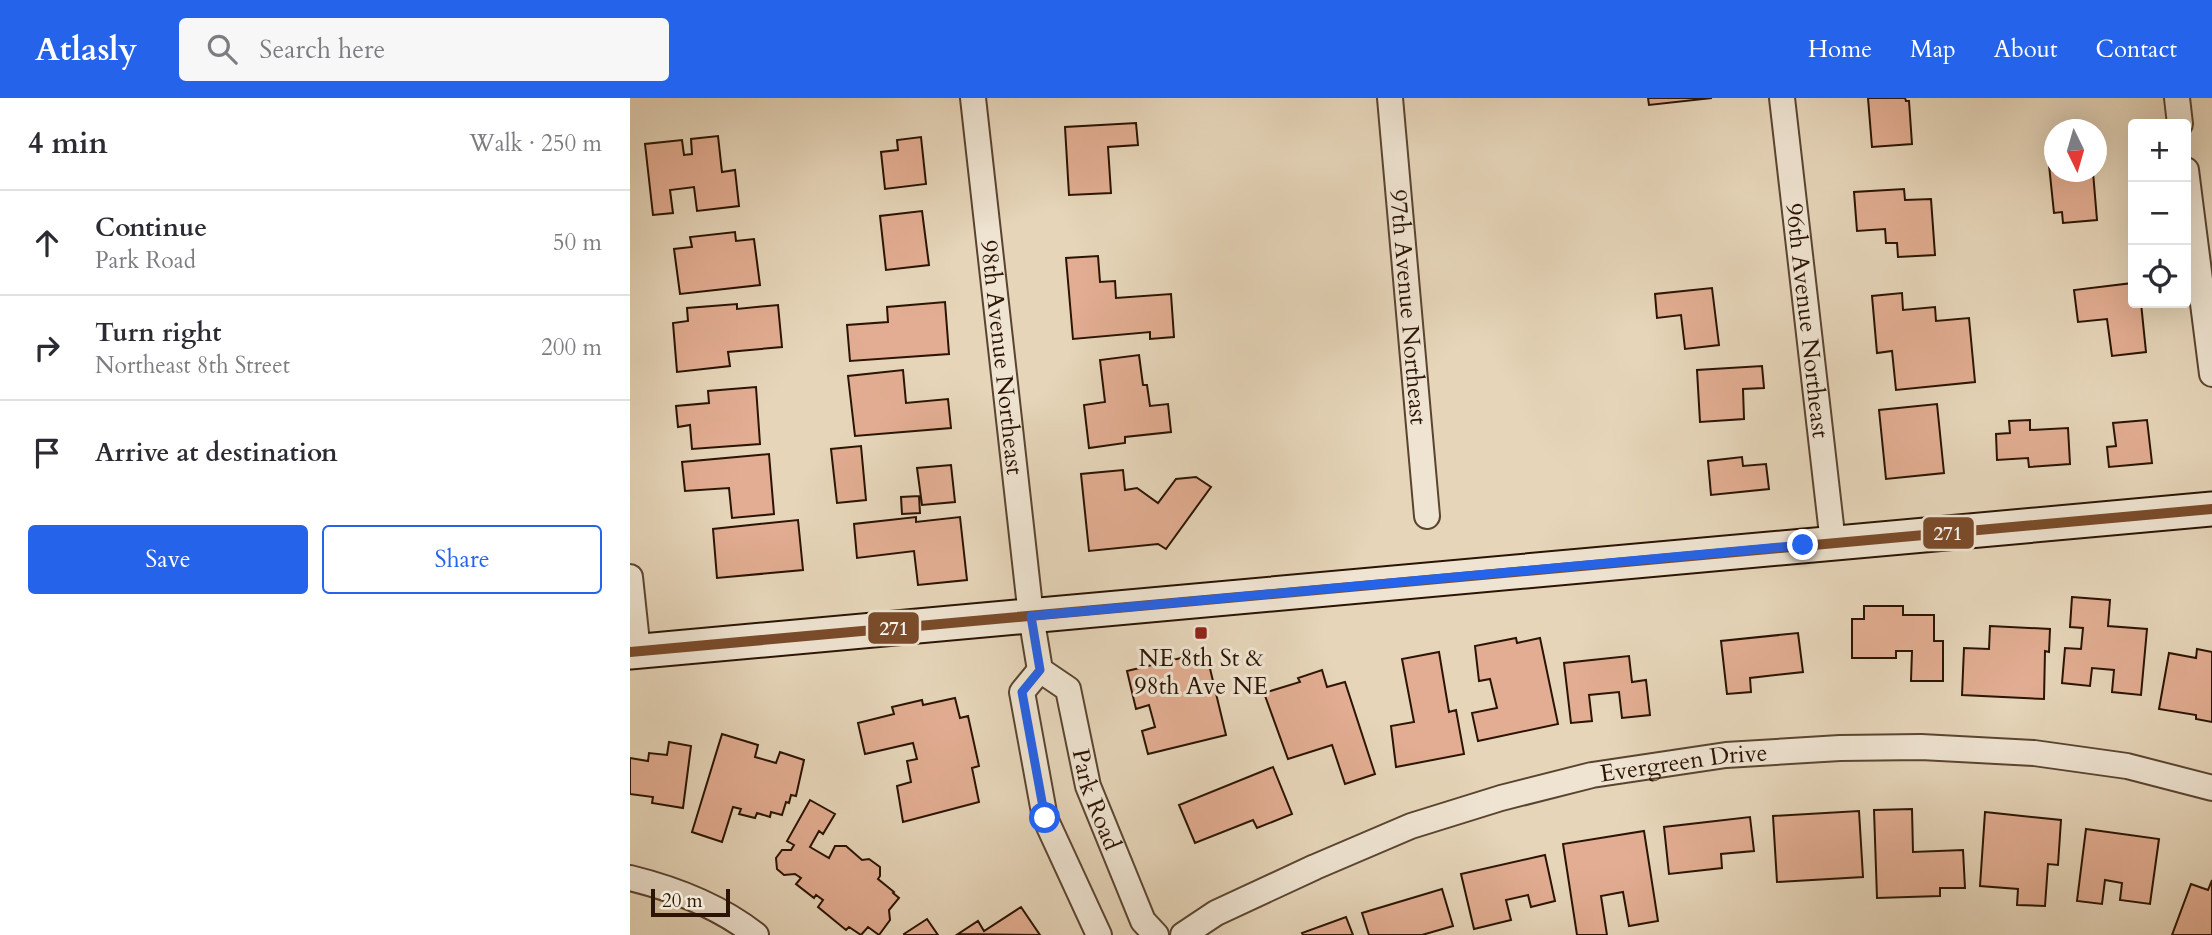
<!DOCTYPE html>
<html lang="en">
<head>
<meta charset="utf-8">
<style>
	:root { --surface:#fff; --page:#f7f7f7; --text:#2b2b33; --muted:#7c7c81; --line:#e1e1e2; --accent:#2563eb }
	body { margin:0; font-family:Cardo,serif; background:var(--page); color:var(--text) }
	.controls { position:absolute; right:21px; top:21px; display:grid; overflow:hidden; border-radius:7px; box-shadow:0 7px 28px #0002 }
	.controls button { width:63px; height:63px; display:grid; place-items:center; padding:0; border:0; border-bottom:2px solid var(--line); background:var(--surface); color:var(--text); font:35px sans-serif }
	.compass { position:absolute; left:1414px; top:21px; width:63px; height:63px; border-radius:50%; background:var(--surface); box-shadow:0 7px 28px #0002; rotate:175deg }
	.scale { position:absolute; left:21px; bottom:18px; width:79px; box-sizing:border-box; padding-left:7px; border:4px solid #2b1403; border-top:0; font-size:19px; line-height:24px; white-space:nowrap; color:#2b1403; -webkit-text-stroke:5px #efe4d2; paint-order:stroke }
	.stop { position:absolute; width:21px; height:21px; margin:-16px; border:5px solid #2563eb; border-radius:50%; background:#fff }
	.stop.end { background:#2563eb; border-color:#fff; box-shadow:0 2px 7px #0008 }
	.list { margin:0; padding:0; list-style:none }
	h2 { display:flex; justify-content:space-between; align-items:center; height:91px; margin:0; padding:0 28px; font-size:30px }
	h2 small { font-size:23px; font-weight:400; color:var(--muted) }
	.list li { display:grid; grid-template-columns:46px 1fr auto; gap:21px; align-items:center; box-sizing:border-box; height:105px; padding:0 28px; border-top:2px solid var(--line) }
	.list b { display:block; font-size:26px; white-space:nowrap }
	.list p { margin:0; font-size:23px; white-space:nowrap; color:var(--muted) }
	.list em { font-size:23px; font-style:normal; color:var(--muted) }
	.actions { display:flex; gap:14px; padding:21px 28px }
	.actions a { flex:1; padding:16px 0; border:2px solid var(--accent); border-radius:7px; text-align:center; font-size:24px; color:var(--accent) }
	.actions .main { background:var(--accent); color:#fff }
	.icon { flex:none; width:38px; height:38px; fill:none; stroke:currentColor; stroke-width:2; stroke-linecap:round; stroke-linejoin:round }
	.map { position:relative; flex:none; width:1582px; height:837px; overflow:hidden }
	header { display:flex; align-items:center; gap:42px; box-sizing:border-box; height:98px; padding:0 35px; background:var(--accent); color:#fff }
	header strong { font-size:33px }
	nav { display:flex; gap:38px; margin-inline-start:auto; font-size:24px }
	.search { width:490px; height:63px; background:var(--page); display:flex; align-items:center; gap:18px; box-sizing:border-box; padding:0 24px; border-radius:7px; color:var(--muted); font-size:26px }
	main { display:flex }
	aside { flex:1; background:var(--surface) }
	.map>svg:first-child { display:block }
	.building { fill:#e2ad92; stroke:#2b1403; stroke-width:2 }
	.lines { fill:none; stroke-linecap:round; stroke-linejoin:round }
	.minor-casing { stroke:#5a4430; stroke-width:28 }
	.secondary-casing { stroke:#2b1403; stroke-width:37 }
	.minor { stroke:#efe4d2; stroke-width:24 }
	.secondary { stroke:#efe4d2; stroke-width:33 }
	.bus-1-casing { stroke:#efe4d2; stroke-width:16 }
	.bus-1 { stroke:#7a4b2a; stroke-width:10 }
	.route { stroke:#2563eb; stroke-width:9 }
	.poi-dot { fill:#8f2418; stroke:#efe4d2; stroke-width:2.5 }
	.labels { text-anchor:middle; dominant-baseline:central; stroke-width:6; stroke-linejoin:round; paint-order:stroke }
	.street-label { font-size:24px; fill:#2b1403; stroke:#efe4d2 }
	.poi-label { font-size:24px; fill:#2b1403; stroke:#efe4d2 }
	.line-badge { stroke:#efe4d2; stroke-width:2.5 }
	.badge-label { font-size:19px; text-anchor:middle; font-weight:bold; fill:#fff }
</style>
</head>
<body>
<header>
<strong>Atlasly</strong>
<div class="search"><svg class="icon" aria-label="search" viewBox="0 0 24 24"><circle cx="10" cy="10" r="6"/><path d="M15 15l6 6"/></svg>Search here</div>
<nav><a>Home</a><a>Map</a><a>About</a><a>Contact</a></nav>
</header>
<main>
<aside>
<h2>4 min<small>Walk · 250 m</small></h2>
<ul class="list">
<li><svg class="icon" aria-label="ahead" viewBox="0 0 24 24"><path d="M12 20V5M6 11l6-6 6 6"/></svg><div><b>Continue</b><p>Park Road</p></div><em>50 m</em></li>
<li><svg class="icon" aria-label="right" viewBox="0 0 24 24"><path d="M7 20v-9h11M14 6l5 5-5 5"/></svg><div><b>Turn right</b><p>Northeast 8th Street</p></div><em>200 m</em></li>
<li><svg class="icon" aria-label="arrive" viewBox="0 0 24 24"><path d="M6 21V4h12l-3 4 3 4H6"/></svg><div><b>Arrive at destination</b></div></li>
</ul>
<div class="actions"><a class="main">Save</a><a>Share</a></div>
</aside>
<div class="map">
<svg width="1582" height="837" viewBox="0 0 1582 837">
	<rect width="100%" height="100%" fill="#e6d5b9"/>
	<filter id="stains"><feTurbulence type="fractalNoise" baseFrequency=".00286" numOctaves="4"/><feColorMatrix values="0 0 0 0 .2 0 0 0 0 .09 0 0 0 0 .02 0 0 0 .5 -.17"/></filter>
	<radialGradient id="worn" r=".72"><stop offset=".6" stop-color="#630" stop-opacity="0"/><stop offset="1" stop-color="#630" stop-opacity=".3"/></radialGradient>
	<!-- building -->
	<path class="building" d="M 1018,0 L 1082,0 L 1019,7 Z
		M 1238,0 L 1275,0 L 1276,3 L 1279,3 L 1282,46 L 1242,49 Z
		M 506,25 L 508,47 L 478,49 L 481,95 L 439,97 L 435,29 Z
		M 88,38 L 92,74 L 105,72 L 109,108 L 67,113 L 64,89 L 40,92 L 43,115 L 23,117 L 15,46 L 52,42 L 54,57 L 62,56 L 61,41 Z
		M 291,39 L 296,86 L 255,91 L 251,54 L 268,52 L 267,42 Z
		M 1424,66 L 1424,74 L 1463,74 L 1467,122 L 1433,125 L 1432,114 L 1424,115 L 1419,67 Z
		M 1274,91 L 1275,102 L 1301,101 L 1305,157 L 1268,159 L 1267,145 L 1256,145 L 1255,131 L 1227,133 L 1224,94 Z
		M 292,113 L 299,167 L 256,172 L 250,118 Z
		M 105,134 L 106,143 L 124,141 L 130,187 L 50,196 L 44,151 L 62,149 L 60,139 Z
		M 468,158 L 470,184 L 485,183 L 486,200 L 541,196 L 544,239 L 520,241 L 520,234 L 443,241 L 436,160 Z
		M 1503,185 L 1503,205 L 1511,205 L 1516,254 L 1482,258 L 1477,221 L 1448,224 L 1444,192 Z
		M 1082,190 L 1089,247 L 1055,251 L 1051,217 L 1027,220 L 1025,196 Z
		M 1272,195 L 1273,212 L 1305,209 L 1306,223 L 1339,220 L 1345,284 L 1266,292 L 1262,253 L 1247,255 L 1242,198 Z
		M 315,204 L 319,256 L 220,263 L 217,227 L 258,224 L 257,209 Z
		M 107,206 L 107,211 L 148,207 L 152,249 L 98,254 L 100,268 L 47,274 L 43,225 L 58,223 L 57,210 Z
		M 509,257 L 513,287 L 517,287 L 520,308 L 538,306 L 541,334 L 495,339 L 495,345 L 459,350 L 454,307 L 475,304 L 470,262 Z
		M 1132,268 L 1134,290 L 1113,291 L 1114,321 L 1070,324 L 1067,272 Z
		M 273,272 L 276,305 L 318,301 L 321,330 L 225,338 L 218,278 Z
		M 126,289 L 130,346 L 62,351 L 60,327 L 48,329 L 46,308 L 79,305 L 78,293 Z
		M 1307,306 L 1314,375 L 1256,381 L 1249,312 Z
		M 1400,322 L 1400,332 L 1438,330 L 1440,366 L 1399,369 L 1398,360 L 1367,362 L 1366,336 L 1380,335 L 1379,323 Z
		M 1517,322 L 1522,365 L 1479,369 L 1477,349 L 1486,348 L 1483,325 Z
		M 231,348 L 236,402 L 207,405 L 201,351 Z
		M 139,356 L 144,416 L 102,420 L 99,390 L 55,393 L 52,364 Z
		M 1112,359 L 1113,368 L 1136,366 L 1139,391 L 1081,397 L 1078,363 Z
		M 321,367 L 325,404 L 292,407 L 287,370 Z
		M 493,372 L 495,392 L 507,390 L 528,405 L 546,381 L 566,379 L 581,389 L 536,451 L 528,446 L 459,453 L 451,376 Z
		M 289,398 L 290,415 L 272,416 L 271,399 Z
		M 286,419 L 286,424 L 330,419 L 337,482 L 288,487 L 284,453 L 227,460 L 224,426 Z
		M 168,422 L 173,472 L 87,480 L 83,431 Z
		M 1442,499 L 1480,502 L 1478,528 L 1517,531 L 1511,597 L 1482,594 L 1484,572 L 1462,570 L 1460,588 L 1432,585 L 1435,550 L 1451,551 L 1453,530 L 1440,529 Z
		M 1234,508 L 1273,508 L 1273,517 L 1304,517 L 1304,543 L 1313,543 L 1313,583 L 1281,583 L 1282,553 L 1266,553 L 1266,560 L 1222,560 L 1222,521 L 1234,521 Z
		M 1360,528 L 1420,531 L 1419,554 L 1415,553 L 1414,601 L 1332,597 L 1334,550 L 1359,551 Z
		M 1168,535 L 1173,574 L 1120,580 L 1121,594 L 1097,596 L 1091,543 Z
		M 886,540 L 887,545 L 910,540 L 928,626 L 848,643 L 842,615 L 867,610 L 860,581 L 849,583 L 845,548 Z
		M 1567,551 L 1582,554 L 1582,624 L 1566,621 L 1566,617 L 1529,611 L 1539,555 L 1566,560 Z
		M 576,554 L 596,637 L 518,656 L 512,633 L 525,629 L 519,607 L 506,611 L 497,573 Z
		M 809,554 L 819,614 L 826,612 L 834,656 L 766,669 L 761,628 L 784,624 L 772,561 Z
		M 999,558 L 1002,584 L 1016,582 L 1020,617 L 992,620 L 989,594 L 959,597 L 962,623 L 941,625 L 934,565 Z
		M 692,572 L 697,589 L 715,584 L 745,676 L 715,686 L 702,647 L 658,661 L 634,595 L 670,584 L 668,580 Z
		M 325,600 L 330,620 L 338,618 L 349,668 L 342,670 L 349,704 L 273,724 L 267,688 L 281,684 L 277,663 L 287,661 L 283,645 L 235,656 L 228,625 L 264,616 L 262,609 L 292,602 L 293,607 Z
		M 92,636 L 128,647 L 125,659 L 146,665 L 150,654 L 174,662 L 166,698 L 161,697 L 159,705 L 156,704 L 152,717 L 141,714 L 140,719 L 127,715 L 125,720 L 109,716 L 111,711 L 103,709 L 92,744 L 62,734 Z
		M 39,644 L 61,648 L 53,710 L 22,705 L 23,699 L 0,696 L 0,660 L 18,663 L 19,655 L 37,657 Z
		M 643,669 L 662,716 L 627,730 L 623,722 L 565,745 L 549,707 Z
		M 180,702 L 205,716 L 193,736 L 189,733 L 180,749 L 199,760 L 205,748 L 216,748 L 232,762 L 239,761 L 250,769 L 250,778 L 248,781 L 264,794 L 263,795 L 269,800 L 259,812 L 260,822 L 249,837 L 238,829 L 231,837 L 219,829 L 216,832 L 188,809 L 193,802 L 186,797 L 184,800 L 166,786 L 171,780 L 165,776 L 154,777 L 147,771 L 146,760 L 152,752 L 161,752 L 164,747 L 157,743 Z
		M 1282,711 L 1283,754 L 1333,752 L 1335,790 L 1310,790 L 1310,798 L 1247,800 L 1244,712 Z
		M 1229,713 L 1233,779 L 1147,784 L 1143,718 Z
		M 1355,714 L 1431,722 L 1428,767 L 1418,766 L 1415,808 L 1387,807 L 1388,791 L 1350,788 Z
		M 1120,719 L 1124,753 L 1091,756 L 1092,770 L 1039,776 L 1034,729 Z
		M 1456,731 L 1529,741 L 1520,806 L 1490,802 L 1492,785 L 1475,782 L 1472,806 L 1447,803 Z
		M 1014,733 L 1028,823 L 999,828 L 993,794 L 971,798 L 977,837 L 947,837 L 933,746 Z
		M 915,757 L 925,803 L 901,809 L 898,797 L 876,802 L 881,822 L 844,831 L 831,776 Z
		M 1582,782 L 1582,837 L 1542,837 L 1561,786 L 1578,792 Z
		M 812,791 L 823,828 L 792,837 L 739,837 L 732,815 Z
		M 391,809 L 410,837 L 328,836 L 348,823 L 354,833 Z
		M 716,819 L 723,837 L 673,837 L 672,835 Z
		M 297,821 L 308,837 L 274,837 L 274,836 Z"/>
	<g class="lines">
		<defs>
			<g id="minor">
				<path id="s1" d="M 343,0 L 401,518 L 410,572 L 438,591 L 458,688 L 513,823 L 526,837"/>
				<path id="s2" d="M 760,0 L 797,418"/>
				<path id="s3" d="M 1152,0 L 1203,445"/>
				<path d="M 1547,0 L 1550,26"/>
				<path d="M 1556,72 L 1582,276"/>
				<path d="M 0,479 L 8,554"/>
				<path d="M 410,572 L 392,594 L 415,720 L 469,837"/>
				<path d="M 0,780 C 45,791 89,808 126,837"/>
				<path id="s4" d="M 553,837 L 586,815 L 685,769 L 781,728 L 871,700 L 962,677 L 1096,657 L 1210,650 L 1291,649 L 1404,655 L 1497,668 L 1582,690"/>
			</g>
			<path id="secondary" d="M 0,554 L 1582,411"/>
		</defs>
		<!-- minor casing -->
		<use href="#minor" class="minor-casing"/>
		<!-- secondary casing -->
		<use href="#secondary" class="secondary-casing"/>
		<!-- minor -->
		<use href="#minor" class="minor"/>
		<!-- secondary -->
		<use href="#secondary" class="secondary"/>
		<defs>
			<path id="bus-1" d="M 0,554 L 1582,411"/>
		</defs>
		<!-- bus-1 casing -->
		<use href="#bus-1" class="bus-1-casing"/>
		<!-- bus-1 -->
		<use href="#bus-1" class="bus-1"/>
	</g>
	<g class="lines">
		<!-- route -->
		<path class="route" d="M 415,720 L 392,594 L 410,572 L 401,518 L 1173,447"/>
	</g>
	<!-- markers -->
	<rect class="poi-dot" x="564" y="528" width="14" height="14" rx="3.5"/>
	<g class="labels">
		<!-- street labels -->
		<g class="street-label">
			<text stroke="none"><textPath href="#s2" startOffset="210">97th Avenue Northeast</textPath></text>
			<text stroke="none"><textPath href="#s3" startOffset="224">96th Avenue Northeast</textPath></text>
			<text stroke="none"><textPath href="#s1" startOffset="261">98th Avenue Northeast</textPath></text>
			<text stroke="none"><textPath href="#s4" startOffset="534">Evergreen Drive</textPath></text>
			<text stroke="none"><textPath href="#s1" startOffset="724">Park Road</textPath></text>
		</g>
		<!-- poi labels -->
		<g class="poi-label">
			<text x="571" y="560">NE 8th St &amp;<tspan x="571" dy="28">98th Ave NE</tspan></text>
		</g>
	</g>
	<g class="line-badge">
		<rect x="1292" y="418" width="53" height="34" rx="7" fill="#7a4b2a"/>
		<rect x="237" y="513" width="53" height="34" rx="7" fill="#7a4b2a"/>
	</g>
	<g class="badge-label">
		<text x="1318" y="442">271</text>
		<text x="264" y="537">271</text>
	</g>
	<rect width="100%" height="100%" filter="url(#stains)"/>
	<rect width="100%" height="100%" fill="url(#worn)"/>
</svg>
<div class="controls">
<button>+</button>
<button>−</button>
<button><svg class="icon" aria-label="locate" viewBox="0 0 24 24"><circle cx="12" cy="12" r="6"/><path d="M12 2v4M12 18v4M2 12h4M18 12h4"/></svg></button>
</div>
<svg class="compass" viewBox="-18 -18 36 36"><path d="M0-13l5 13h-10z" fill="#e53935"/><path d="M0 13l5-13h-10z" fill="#7c7c81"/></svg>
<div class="scale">20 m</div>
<div class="stop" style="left:415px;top:720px"></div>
<div class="stop end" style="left:1173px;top:447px"></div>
</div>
</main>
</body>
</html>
